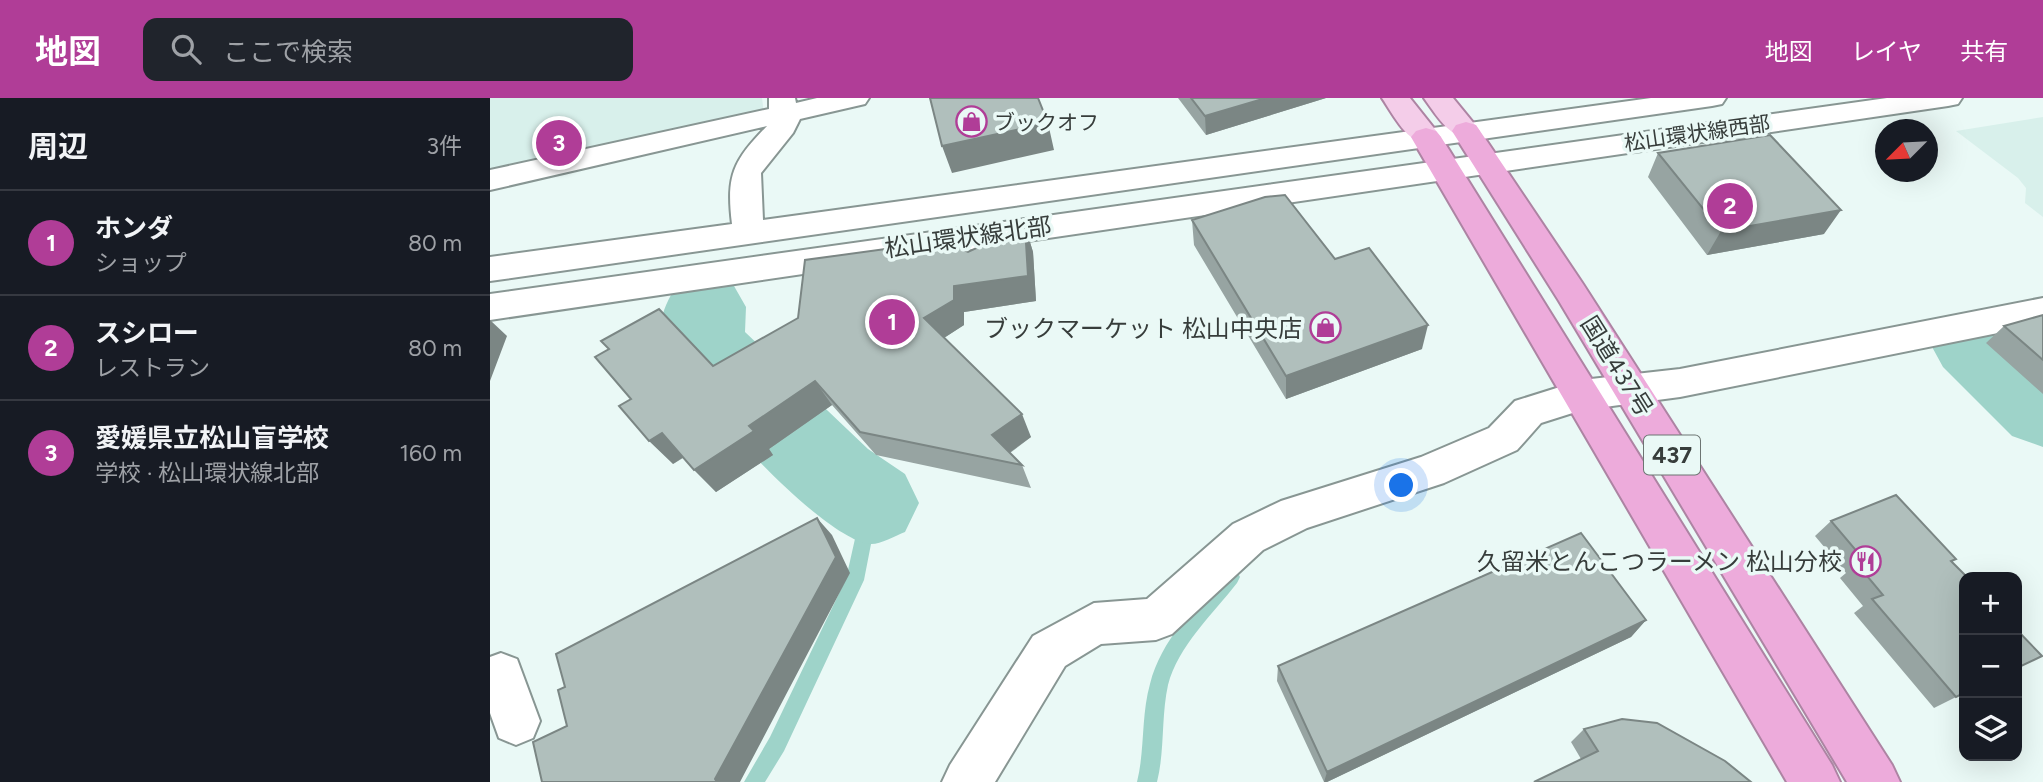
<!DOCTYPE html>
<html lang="ja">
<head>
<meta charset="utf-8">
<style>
	:root { --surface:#171b24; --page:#20242c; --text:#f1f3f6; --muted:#9ea1a6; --line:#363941; --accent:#b03d97 }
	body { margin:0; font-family:Figtree,"Noto Sans JP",sans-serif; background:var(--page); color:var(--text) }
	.controls { position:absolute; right:21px; bottom:21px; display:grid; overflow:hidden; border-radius:14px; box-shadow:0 7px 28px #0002 }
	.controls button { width:63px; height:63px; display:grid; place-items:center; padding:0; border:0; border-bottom:2px solid var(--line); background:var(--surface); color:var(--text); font:35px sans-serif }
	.compass { position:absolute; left:1385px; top:21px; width:63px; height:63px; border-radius:50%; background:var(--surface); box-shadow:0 7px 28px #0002; rotate:246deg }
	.you { position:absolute; left:912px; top:388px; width:24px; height:24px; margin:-18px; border:5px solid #fff; border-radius:50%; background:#1a73e8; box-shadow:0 0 0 10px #1a73e833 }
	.badge { display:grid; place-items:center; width:46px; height:46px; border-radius:50%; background:var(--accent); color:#fff; font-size:23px; font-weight:700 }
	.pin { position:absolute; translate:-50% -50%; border:4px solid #fff; box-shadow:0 2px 7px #0006 }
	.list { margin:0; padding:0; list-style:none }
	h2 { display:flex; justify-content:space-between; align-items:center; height:91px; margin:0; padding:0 28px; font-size:30px }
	h2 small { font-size:23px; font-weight:400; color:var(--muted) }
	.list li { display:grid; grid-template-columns:46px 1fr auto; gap:21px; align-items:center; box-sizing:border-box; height:105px; padding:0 28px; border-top:2px solid var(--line) }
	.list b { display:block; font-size:26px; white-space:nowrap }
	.list p { margin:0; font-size:23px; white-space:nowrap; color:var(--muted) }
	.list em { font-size:23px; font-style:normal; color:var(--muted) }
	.icon { flex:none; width:38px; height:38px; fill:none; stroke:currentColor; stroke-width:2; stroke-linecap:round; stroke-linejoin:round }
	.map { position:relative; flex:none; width:1553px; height:684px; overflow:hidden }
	header { display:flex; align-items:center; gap:42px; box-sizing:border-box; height:98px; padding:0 35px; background:var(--accent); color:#fff }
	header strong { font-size:33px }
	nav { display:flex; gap:38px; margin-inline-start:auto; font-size:24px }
	.search { width:490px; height:63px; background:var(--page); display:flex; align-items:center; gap:18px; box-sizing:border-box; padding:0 24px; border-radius:14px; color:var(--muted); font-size:26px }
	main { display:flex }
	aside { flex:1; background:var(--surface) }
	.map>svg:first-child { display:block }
	.built { fill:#d8f0eb }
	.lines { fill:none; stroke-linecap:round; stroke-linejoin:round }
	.stream { fill:#9ed3c9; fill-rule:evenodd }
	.river { fill:#9ed3c9; fill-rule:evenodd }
	.minor-casing { stroke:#889693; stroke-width:4 }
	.major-casing { stroke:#ad84a3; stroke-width:4 }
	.highway-casing { stroke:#ad84a3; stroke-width:4 }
	.minor { fill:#fff; fill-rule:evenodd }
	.major { fill:#f4cde9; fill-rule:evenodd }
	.highway { fill:#edabdb; fill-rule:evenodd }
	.wall { fill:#97a4a2 }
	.shaded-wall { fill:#7b8684 }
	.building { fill:#b0bfbc; stroke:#7b8684; stroke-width:2 }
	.labels { text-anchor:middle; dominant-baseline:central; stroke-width:7; stroke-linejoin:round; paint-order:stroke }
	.far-poi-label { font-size:21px; fill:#373d3b; stroke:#eaf9f6; text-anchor:start }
	.far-street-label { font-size:21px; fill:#373d3b; stroke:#eaf9f6 }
	.shield { fill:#eaf9f6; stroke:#6d7573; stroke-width:2 }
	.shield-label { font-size:23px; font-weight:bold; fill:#373d3b }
	.street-label { font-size:24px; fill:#373d3b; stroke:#eaf9f6 }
	.poi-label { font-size:24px; fill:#373d3b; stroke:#eaf9f6; text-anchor:end }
</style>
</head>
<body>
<header>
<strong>地図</strong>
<div class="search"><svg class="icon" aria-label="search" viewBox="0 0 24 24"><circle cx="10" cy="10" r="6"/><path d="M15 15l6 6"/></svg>ここで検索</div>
<nav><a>地図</a><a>レイヤ</a><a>共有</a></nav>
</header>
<main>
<aside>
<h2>周辺<small>3件</small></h2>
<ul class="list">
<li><span class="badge">1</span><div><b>ホンダ</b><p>ショップ</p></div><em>80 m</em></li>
<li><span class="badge">2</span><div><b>スシロー</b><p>レストラン</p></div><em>80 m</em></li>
<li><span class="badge">3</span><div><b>愛媛県立松山盲学校</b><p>学校 · 松山環状線北部</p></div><em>160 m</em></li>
</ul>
</aside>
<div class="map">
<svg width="1553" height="684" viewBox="0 0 1553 684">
	<rect width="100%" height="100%" fill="#eaf9f6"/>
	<!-- built -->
	<path class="built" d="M 0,0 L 272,0 L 274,16 L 0,74 Z
		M 1553,19 L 1553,119 L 1535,105 L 1536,90 L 1528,80 L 1466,33 Z"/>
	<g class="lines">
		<!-- stream -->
		<path class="stream" d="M 381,398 L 387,400 L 389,405 L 374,482 L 294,653 L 275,684 L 254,684 L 280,639 L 356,481 L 373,405 L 375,400 Z
			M 741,471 L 747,473 L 750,479 L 747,485 C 723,516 688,548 678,587 C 671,619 675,652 667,684 L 647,684 C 655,652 651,618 660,586 C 671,542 706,508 735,473 Z"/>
		<!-- river -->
		<path class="river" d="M 215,179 L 244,188 L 256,209 L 255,234 L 378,351 L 415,376 L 429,405 L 415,434 C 405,438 389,447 380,446 C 330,441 189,285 173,238 C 167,221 178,202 186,188 Z
			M 1483,215 L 1513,225 L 1553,260 L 1553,349 L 1522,338 L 1453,269 L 1441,247 L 1453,225 Z"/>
		<defs>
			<path id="minor" d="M 279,0 L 305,0 L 306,5 L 327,0 L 379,0 L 375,6 L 310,21 L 303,35 L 271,75 L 273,122 L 1161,0 L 1236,0 L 1232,6 L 1222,8 L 0,183 L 0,159 L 242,126 C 236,77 243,63 277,28 L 0,92 L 0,72 L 279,11 Z
				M 1397,0 L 1472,0 L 1468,6 L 1458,8 L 0,222 L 0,196 Z
				M 1553,200 L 1553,226 L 1190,299 L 1092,312 L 1051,325 L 1027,352 L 954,385 L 817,430 L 773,452 L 682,536 L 666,542 L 611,546 L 575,568 L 505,684 L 452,684 L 460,667 L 543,538 L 604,505 L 657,501 L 743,426 L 791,403 L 931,359 L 999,330 L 1025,303 L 1092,282 L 1190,271 Z
				M 11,555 L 27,561 L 50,623 L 43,640 L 26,647 L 9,640 L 0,615 L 0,559 Z"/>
			<path id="major" d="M 892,0 L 920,0 L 951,39 L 946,45 C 920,52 905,19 892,0 Z
				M 934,0 L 963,0 L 990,33 L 986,39 C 962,45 947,18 934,0 Z"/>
			<path id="highway" d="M 976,24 L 986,27 L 1093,186 L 1402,667 L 1410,684 L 1357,684 L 1069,203 L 962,33 L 966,27 Z
				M 936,30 L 946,33 L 951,39 L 1342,667 L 1350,684 L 1297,684 L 921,39 L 926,33 Z"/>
		</defs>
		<!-- minor casing -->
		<use href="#minor" class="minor-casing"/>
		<!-- major casing -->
		<use href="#major" class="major-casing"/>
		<!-- highway casing -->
		<use href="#highway" class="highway-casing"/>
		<!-- minor -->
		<use href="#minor" class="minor"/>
		<!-- major -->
		<use href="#major" class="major"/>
		<!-- highway -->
		<use href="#highway" class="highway"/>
	</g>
	<!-- wall -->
	<path class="wall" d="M 688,0 L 836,0 L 716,37 Z
		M 1168,55 L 1334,136 L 1217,157 L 1158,79 Z
		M 702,122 L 845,161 L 932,251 L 796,301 L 704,147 Z
		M 535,128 L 543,154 L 546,203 L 474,214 L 474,227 L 454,240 L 541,339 L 520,355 L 532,367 L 541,390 L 386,357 L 342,307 L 279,351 L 283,357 L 226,394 L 193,360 L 183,366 L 223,268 Z
		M 1553,217 L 1553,296 L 1496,245 L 1514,228 Z
		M 1341,423 L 1466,461 L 1462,464 L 1474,595 L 1444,610 L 1364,515 L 1373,508 L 1350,480 L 1356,475 L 1325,438 Z
		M 1156,522 L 1141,539 L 837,684 L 834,684 L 787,583 L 788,568 Z
		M 1094,631 L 1261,684 L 1091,661 L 1081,644 Z"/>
	<!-- shaded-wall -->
	<path class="shaded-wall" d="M 776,0 L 836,0 L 716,37 L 715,18 Z
		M 558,25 L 564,52 L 462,75 L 452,48 Z
		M 1351,112 L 1334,136 L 1217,157 L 1231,133 Z
		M 535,128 L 543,154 L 546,203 L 474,214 L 474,227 L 446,245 L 434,220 L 464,188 Z
		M 0,222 L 17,238 L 0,283 Z
		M 938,227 L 932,251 L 796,301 L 796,278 Z
		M 325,283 L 342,307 L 279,351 L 283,357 L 226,394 L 204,372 L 259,328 Z
		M 532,316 L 541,339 L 512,360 L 502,337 Z
		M 172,335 L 195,358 L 183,366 L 159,343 Z
		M 327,420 L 342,437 L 360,475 L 250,684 L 227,684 L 225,681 Z
		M 1156,522 L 1141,539 L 837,684 L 834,684 L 837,674 Z"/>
	<!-- building -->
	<path class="building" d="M 440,0 L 548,0 L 558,25 L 452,48 Z
		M 701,0 L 776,0 L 715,18 Z
		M 1280,37 L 1351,112 L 1231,133 L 1168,55 Z
		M 795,97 L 845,161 L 879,150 L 938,227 L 796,278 L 702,122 L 775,99 Z
		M 535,128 L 538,178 L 464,188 L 464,202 L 434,220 L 532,316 L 502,337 L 532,367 L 370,334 L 325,283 L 259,328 L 264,333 L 204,372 L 172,335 L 159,343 L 129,308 L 141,301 L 105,259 L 119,251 L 111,243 L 169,211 L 223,268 L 308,220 L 315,162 L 454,143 L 478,154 Z
		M 1553,217 L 1553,262 L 1514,228 Z
		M 1406,397 L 1466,461 L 1461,463 L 1477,479 L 1474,479 L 1474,595 L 1466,599 L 1382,501 L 1393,497 L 1367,466 L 1375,463 L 1341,423 Z
		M 327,420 L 346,459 L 225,681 L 227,684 L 52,684 L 43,644 L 77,628 L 68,592 L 75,589 L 66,556 Z
		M 1091,435 L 1156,522 L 837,674 L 788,568 Z
		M 1527,532 L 1552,558 L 1527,570 Z
		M 1132,621 L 1167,625 L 1235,663 L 1261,684 L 1044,684 L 1108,653 L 1094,631 Z"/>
	<!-- icons -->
	<defs>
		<symbol id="shop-ring" viewBox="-11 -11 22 22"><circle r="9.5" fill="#eaf9f6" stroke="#b03d97" stroke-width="1.5"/><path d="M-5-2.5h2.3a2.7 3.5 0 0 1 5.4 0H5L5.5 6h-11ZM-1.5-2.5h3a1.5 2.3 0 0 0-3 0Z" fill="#b03d97"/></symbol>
		<symbol id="restaurant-ring" viewBox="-11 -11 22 22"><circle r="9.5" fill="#eaf9f6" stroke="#b03d97" stroke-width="1.5"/><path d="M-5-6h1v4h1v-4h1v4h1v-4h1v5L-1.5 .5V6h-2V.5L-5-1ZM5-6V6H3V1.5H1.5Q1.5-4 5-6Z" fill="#b03d97"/></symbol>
	</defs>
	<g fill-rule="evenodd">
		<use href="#shop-ring" x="464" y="6" width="35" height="35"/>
		<use href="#shop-ring" x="818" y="212" width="35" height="35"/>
		<use href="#restaurant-ring" x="1358" y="446" width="35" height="35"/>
	</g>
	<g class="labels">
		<!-- far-poi labels -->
		<g class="far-poi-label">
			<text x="504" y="24">ブックオフ</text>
		</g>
		<!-- far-street labels -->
		<g class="far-street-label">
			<text transform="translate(1207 35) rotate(-8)">松山環状線西部</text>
		</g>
		<!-- shield labels -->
		<rect class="shield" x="1154" y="337.5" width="56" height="39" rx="5"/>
		<g class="shield-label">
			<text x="1182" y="357">437</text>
		</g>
		<!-- street labels -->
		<g class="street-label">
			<text transform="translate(478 139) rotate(-8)">松山環状線北部</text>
			<text transform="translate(1127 268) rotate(58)">国道437号</text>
		</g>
		<!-- poi labels -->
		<g class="poi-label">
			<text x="812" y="230">ブックマーケット 松山中央店</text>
			<text x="1352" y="463">久留米とんこつラーメン 松山分校</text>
		</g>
	</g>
</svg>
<div class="controls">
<button>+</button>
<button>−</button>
<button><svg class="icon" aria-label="layers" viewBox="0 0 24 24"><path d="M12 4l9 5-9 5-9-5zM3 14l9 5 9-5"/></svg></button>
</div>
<svg class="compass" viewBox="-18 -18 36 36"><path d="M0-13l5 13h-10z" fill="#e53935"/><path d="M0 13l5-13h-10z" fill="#9ea1a6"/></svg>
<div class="you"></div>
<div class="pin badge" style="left:402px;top:224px">1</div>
<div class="pin badge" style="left:1240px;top:108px">2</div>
<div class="pin badge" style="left:69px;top:45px">3</div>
</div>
</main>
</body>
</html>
